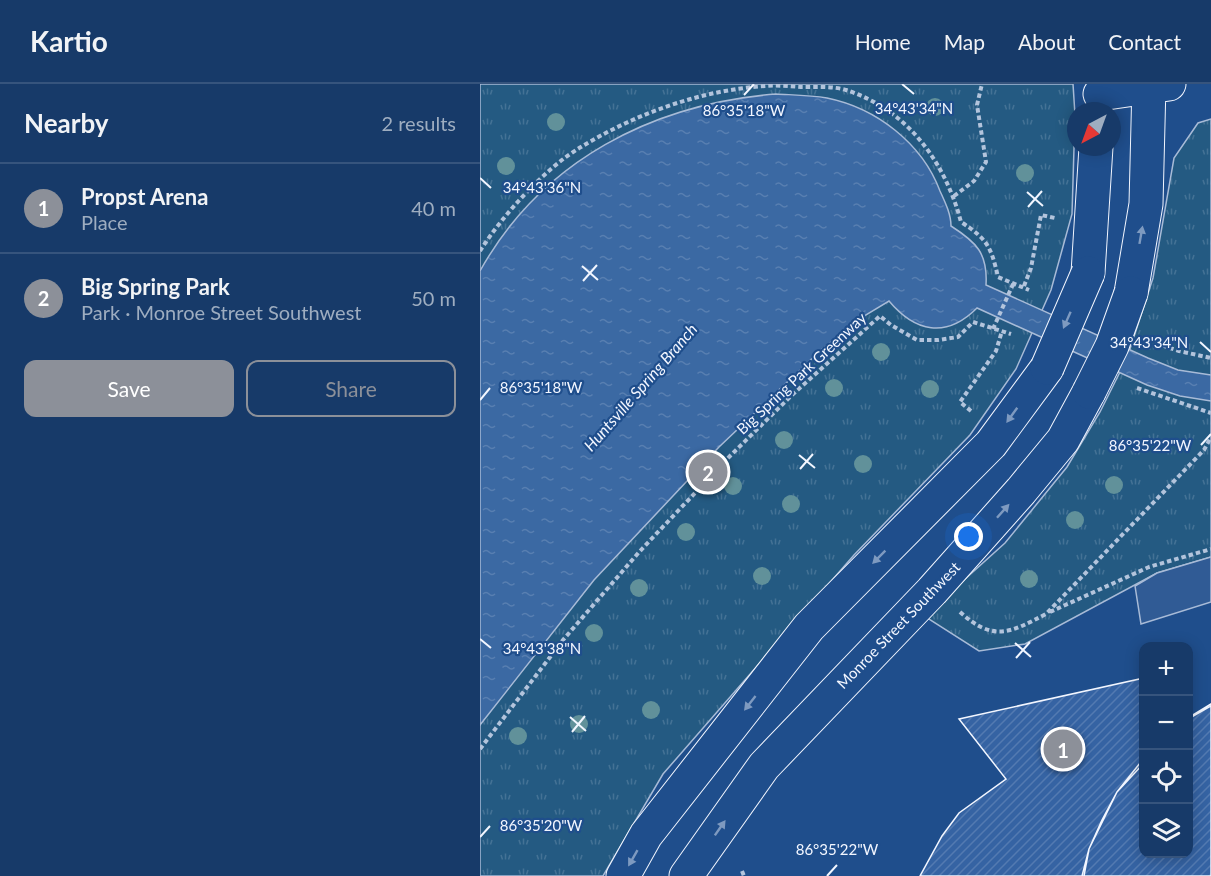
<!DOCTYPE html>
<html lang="en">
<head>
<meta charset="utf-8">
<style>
	:root { --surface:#173a69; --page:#244571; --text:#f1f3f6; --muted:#9eadc0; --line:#36547d; --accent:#8c9099 }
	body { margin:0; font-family:Lato,sans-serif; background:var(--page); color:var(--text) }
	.controls { position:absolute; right:18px; bottom:18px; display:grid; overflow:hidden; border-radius:12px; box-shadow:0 3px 15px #0003 }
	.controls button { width:54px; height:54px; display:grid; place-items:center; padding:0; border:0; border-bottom:2px solid var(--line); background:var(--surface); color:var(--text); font:30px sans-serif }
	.compass { position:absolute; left:587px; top:18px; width:54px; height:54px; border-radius:50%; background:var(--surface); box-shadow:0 3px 15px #0003; rotate:221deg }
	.you { position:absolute; left:489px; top:453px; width:21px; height:21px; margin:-15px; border:4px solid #fff; border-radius:50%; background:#1a73e8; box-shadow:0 0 0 9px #1a73e833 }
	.badge { display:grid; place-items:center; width:39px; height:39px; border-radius:50%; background:var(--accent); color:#fff; font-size:20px; font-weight:700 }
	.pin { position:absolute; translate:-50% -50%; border:3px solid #fff; box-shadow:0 2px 6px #0006 }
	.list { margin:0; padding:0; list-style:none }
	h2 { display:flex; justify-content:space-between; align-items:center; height:78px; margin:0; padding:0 24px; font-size:26px }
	h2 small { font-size:20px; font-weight:400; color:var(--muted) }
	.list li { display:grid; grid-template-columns:39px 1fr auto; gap:18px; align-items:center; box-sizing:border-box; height:90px; padding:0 24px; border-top:2px solid var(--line) }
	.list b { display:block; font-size:22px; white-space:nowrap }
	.list p { margin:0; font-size:20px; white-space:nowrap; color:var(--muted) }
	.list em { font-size:20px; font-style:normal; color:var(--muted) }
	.actions { display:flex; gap:12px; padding:18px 24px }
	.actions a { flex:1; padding:14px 0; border:2px solid var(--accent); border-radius:12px; text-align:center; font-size:21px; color:var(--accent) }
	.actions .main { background:var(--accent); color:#fff }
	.icon { flex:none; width:33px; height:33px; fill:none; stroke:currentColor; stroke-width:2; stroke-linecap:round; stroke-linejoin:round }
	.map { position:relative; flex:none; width:731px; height:792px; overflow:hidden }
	header { display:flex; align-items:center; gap:36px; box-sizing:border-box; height:84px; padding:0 30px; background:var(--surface); border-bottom:2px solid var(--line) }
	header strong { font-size:28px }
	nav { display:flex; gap:33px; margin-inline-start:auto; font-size:21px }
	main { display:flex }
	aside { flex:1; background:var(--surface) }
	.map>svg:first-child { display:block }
	.grass { fill:url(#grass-tufts); stroke:#a8bbd7; stroke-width:1.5 }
	.parking { fill:#305b95; stroke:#a8bbd7; stroke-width:1.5 }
	.water { fill:url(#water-ripples); stroke:#a8bbd7; stroke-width:1.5 }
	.building { fill:url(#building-hatch); stroke:#f2f6ff; stroke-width:1.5 }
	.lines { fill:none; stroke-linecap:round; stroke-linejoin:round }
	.secondary-casing { stroke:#f2f6ff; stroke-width:35 }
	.path { stroke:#b3c4dc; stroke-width:4; stroke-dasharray:4.5 3; stroke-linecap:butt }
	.secondary { stroke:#1f4e8c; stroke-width:33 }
	.secondary-bridge-casing { stroke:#f2f6ff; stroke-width:35; stroke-linecap:butt }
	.secondary-bridge { stroke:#1f4e8c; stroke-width:33 }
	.tree { fill:#61919a }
	.oneway { fill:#7e9ac0 }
	.ticks { fill:none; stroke:#f2f6ff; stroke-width:2 }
	.labels { text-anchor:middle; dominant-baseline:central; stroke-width:4.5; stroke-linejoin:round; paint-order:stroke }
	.street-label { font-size:15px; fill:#f2f6ff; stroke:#1f4e8c }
	.water-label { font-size:16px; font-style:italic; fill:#f2f6ff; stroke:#1f4e8c }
	.ticks-label { font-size:15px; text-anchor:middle; fill:#f2f6ff; stroke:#1f4e8c; stroke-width:4.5; stroke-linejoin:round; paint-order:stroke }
</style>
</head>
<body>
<header>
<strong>Kartio</strong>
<nav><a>Home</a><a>Map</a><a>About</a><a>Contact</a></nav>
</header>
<main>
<aside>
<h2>Nearby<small>2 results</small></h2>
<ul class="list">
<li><span class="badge">1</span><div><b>Propst Arena</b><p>Place</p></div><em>40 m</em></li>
<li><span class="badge">2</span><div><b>Big Spring Park</b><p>Park · Monroe Street Southwest</p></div><em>50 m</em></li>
</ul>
<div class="actions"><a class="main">Save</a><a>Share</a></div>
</aside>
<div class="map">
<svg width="731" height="792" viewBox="0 0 731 792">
	<defs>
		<pattern id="grass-tufts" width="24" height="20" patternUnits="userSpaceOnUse" patternTransform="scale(1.5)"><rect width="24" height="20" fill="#245a82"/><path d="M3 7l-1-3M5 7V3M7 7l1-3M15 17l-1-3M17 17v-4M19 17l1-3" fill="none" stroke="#447295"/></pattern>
		<pattern id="water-ripples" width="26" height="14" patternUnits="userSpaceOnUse" patternTransform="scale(1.5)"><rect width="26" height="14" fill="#3b69a3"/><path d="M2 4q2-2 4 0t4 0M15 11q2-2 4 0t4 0" fill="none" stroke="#587fb1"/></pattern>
		<pattern id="building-hatch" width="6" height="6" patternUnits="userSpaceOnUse" patternTransform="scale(1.5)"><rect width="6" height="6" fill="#3563a3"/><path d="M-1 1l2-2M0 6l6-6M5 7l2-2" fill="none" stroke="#537ab1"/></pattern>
	</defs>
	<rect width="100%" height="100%" fill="#1f4e8c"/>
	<!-- grass -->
	<path class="grass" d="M 0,0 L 593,0 L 595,31 L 592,130 L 571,206 L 536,285 L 490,351 L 374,471 L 183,690 L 123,792 L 0,792 Z
		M 731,35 L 731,473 L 677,489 L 545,560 L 499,567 L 444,532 L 525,459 L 587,383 L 620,328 L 647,274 L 673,194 L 694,74 L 718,39 Z"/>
	<!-- parking -->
	<path class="parking" d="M 731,473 L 731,518 L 661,540 L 655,502 L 677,489 Z"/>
	<!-- water -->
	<path class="water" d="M 296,10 C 313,11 330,11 347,14 C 396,24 442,59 460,107 C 465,118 471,130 471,142 C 496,158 508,169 506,201 L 668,274 L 698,286 L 731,291 L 731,317 L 700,312 L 667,301 L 497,224 C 466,255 435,248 409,217 L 384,232 L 342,265 L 239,363 L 114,496 L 0,641 L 0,187 C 62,76 173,20 296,10 Z"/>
	<!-- building -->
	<path class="building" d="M 664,594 L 664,770 L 708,770 L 708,634 L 731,620 L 731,792 L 440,792 L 462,752 L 479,729 L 526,695 L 479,635 Z
		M 731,620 L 731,792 L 602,792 L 609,765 L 622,736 L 637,708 L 664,674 L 664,770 L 708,770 L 708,634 Z
		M 731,622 L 731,792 L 604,792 L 609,765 L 637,708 L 664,679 L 664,770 L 708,770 L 708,635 Z"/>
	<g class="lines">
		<defs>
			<path id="secondary" d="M 620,10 L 689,0
				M 608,189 L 616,63
				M 651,209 L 666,120 L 669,0
				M 143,792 L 166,751 L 329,543 L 511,360 L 567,284
				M 206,792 L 284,682 L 452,507 L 541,407 L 583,356 L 609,308"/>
		</defs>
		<!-- secondary casing -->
		<use href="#secondary" class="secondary-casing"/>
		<!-- path -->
		<path class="path" d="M 474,112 L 494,97 L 506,78 L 497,21 L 502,0
			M 0,167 C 22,132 65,84 101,63 C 155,30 221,6 285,2 C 297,1 309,2 321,3 C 335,3 353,2 366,6 C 428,26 465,78 481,138 C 507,155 511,162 518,193 L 549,206
			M 544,202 L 551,184 L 561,131 L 575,134
			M 513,245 L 534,198
			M 675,259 L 699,267 L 731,274
			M 657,304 L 731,329
			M 491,327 L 480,318 L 516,267 L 522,247
			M 480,528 C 514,559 531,548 566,530 L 724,366 L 731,353
			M 570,528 L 669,483 L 731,465
			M 0,665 L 83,556 L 160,467 L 251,371 L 312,311 L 400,232 L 411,241 L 437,256 L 458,256 L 478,253 L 493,238 L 531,250
			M 262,787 L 264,792"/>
		<!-- secondary -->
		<use href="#secondary" class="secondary"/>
		<defs>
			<path id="secondary-bridge" d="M 567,284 L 608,189
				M 609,308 L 632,262 L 651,209"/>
		</defs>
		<!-- secondary-bridge casing -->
		<use href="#secondary-bridge" class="secondary-bridge-casing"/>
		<!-- secondary-bridge -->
		<use href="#secondary-bridge" class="secondary-bridge"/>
	</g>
	<!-- trees -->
	<g class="tree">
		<circle cx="455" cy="23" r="9"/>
		<circle cx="76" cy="38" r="9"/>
		<circle cx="26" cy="82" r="9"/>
		<circle cx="545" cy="89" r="9"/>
		<circle cx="401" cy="268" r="9"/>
		<circle cx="354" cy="304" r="9"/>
		<circle cx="450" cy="305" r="9"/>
		<circle cx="304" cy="356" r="9"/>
		<circle cx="383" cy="380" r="9"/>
		<circle cx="634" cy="401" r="9"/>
		<circle cx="253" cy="402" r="9"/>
		<circle cx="311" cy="420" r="9"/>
		<circle cx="595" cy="436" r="9"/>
		<circle cx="206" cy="448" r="9"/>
		<circle cx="282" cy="492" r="9"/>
		<circle cx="549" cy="495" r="9"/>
		<circle cx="159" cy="504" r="9"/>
		<circle cx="114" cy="549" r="9"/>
		<circle cx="171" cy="626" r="9"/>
		<circle cx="99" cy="640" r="9"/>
		<circle cx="38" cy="652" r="9"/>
	</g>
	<!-- one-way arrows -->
	<defs><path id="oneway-solid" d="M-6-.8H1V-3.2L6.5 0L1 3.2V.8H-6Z" transform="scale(1.5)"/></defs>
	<g class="oneway">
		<use href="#oneway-solid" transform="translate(661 151) rotate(-80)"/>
		<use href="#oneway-solid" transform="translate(587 236) rotate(114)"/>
		<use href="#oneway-solid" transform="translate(532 331) rotate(126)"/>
		<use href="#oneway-solid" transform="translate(523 427) rotate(-48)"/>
		<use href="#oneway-solid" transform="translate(399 473) rotate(135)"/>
		<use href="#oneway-solid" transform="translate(270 619) rotate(128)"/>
		<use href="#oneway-solid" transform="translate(240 744) rotate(-55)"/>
		<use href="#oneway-solid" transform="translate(153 774) rotate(120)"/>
	</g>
	<!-- ticks -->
	<path class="ticks" d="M 422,0 L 434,10M 264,11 L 274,0M 0,94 L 11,104M 547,108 L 563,122M 548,123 L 562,107M 102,182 L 118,196M 103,197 L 117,181M 720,258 L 731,268M 0,316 L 10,304M 721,361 L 731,350M 319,371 L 335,384M 320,385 L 333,370M 0,555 L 11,564M 535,559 L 551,573M 536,574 L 550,558M 90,633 L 106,647M 92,648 L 105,632M 0,753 L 10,742M 347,792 L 357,781"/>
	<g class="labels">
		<!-- street labels -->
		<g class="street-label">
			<text transform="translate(321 289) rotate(-43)">Big Spring Park Greenway</text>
			<text transform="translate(418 541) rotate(-46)">Monroe Street Southwest</text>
		</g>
		<!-- water labels -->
		<g class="water-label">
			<text transform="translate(160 303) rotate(-49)">Huntsville Spring Branch</text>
		</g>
	</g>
	<g class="ticks-label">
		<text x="434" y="30">34°43'34"N</text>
		<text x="264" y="32">86°35'18"W</text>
		<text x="62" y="109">34°43'36"N</text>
		<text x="669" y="264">34°43'34"N</text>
		<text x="61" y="309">86°35'18"W</text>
		<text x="670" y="367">86°35'22"W</text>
		<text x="62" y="570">34°43'38"N</text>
		<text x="61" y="747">86°35'20"W</text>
		<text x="357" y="771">86°35'22"W</text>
	</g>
</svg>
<div class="controls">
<button>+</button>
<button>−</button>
<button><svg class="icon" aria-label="locate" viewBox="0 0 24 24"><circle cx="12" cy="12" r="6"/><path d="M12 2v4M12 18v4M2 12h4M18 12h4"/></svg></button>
<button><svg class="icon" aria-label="layers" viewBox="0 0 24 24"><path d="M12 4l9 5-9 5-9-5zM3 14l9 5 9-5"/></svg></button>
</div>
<svg class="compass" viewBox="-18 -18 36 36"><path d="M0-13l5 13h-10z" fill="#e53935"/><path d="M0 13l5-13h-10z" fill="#9eadc0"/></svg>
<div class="you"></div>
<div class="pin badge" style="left:583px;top:665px">1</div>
<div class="pin badge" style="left:228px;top:388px">2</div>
</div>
</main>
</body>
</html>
